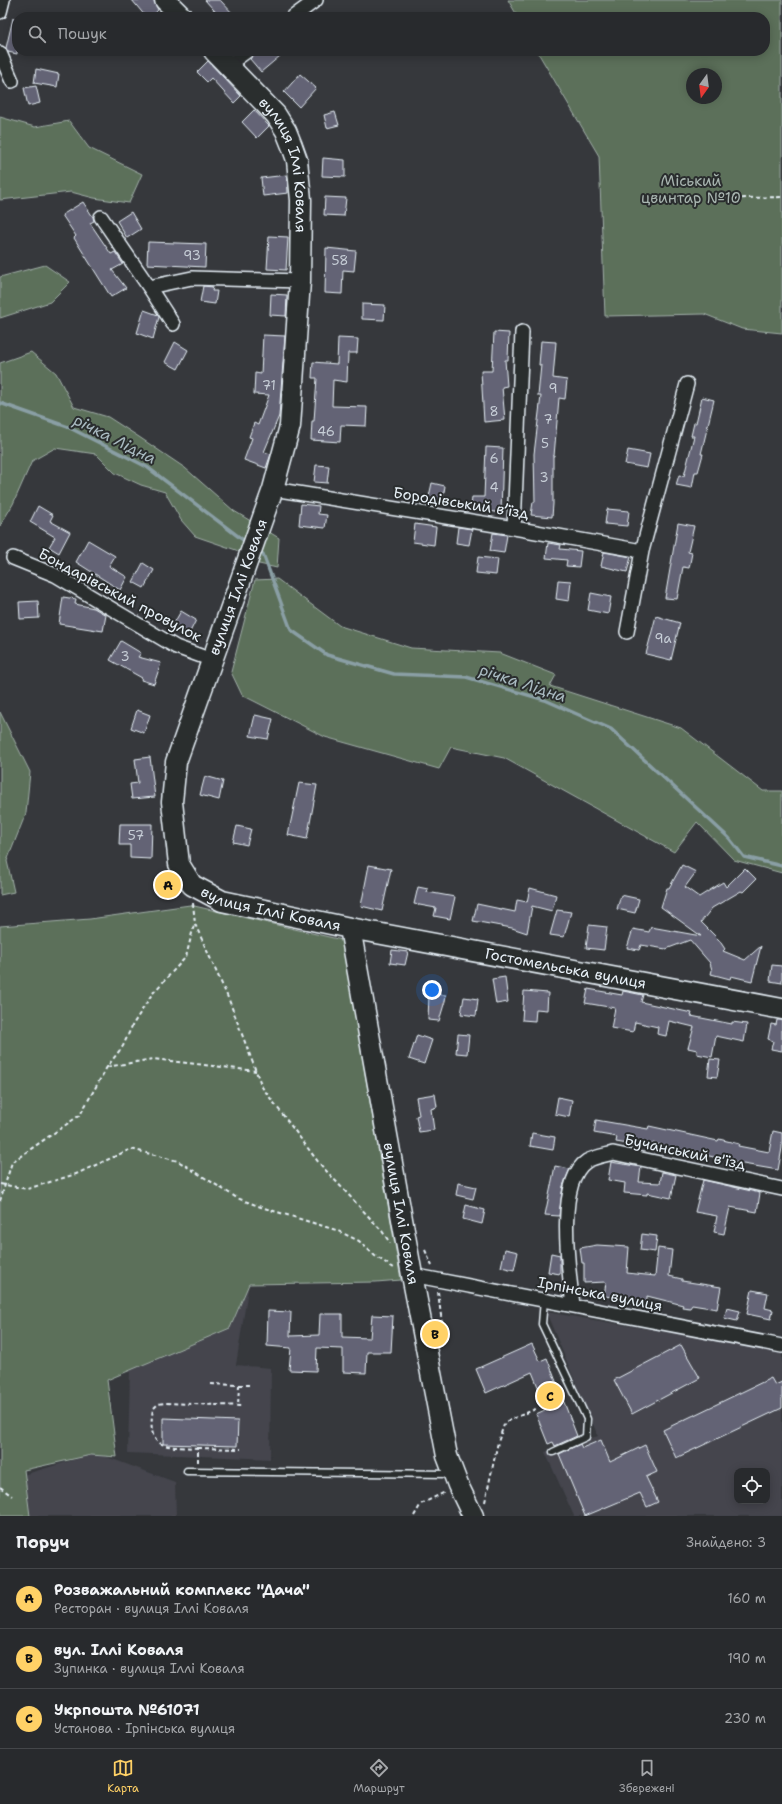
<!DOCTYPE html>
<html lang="uk">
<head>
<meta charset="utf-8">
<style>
	:root { --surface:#282a2d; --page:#343639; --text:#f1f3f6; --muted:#a5a7aa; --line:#444649; --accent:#ffd166 }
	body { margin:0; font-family:"Shantell Sans",sans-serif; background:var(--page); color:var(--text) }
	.controls { position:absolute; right:12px; bottom:12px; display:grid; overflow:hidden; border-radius:8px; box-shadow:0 2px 10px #0003 }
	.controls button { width:36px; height:36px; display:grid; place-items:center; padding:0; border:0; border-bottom:1px solid var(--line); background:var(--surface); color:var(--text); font:20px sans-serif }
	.compass { position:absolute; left:686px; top:68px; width:36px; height:36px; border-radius:50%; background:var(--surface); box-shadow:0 2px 10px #0003; rotate:194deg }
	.you { position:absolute; left:432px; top:990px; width:14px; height:14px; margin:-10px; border:3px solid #fff; border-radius:50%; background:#1a73e8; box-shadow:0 0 0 6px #1a73e833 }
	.badge { display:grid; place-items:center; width:26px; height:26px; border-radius:50%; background:var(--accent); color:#111; font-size:13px; font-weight:700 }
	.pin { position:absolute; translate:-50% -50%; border:2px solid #fff; box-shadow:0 1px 4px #0006 }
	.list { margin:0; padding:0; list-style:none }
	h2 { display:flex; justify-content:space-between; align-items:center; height:52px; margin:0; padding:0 16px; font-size:17px }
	h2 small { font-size:13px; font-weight:400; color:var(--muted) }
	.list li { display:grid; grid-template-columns:26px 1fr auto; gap:12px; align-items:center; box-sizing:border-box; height:60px; padding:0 16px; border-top:1px solid var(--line) }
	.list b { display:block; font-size:15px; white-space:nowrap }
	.list p { margin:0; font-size:13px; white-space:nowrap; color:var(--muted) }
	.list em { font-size:13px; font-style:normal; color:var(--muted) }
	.icon { flex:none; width:22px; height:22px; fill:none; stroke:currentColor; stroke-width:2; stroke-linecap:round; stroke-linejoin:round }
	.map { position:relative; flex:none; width:782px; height:1516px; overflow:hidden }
	.search { position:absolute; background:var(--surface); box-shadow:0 2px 10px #0003; left:12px; right:12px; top:12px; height:44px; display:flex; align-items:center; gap:10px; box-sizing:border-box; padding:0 14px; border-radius:16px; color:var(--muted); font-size:15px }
	.sheet { height:232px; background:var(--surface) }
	nav { display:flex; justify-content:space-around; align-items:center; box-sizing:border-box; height:56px; border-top:1px solid var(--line); background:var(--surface); font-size:11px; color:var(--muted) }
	nav a { display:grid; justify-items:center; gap:2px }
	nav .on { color:var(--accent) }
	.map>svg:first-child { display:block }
	.built { fill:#44454d; fill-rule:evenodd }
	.green { fill:#5b6f5a; stroke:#a2b0a9; fill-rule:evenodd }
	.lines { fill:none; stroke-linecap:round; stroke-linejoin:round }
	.stream { stroke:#8a9fa5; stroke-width:3.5 }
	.building { fill:#646375; stroke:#e8f1f8 }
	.lane-casing { stroke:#e8f1f8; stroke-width:9 }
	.street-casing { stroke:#e8f1f8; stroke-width:16 }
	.primary-casing { stroke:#e8f1f8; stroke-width:23 }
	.path { stroke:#e8f1f8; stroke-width:2; stroke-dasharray:4 3; stroke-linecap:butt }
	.lane { stroke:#2a2d2e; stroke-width:6 }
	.street { stroke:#2a2d2e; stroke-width:13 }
	.primary { stroke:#2a2d2e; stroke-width:20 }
	.labels { text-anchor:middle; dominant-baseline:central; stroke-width:4; stroke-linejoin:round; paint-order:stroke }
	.number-label { font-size:13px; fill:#c7ced7 }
	.street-label { font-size:15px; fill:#e8f1f8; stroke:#2a2d2e }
	.park-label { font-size:15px; fill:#a9b6b1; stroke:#2a2d2e }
	.water-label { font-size:16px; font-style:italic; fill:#a9bac1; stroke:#2a2d2e }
</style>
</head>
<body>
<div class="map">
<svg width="782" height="1516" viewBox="0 0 782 1516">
	<rect width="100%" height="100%" fill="#36383c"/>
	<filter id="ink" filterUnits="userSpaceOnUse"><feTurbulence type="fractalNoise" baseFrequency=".025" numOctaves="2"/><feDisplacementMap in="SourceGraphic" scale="8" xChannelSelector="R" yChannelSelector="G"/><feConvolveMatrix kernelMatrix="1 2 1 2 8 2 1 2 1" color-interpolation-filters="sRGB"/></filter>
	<g filter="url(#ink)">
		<!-- built -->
		<path class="built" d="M 249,1283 L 236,1365 L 271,1368 L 270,1459 L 128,1453 L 130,1370 L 230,1328 Z
			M 546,1312 L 782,1351 L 782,1516 L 574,1516 L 545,1452 L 598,1436 ZM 737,1471 L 767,1471 L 767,1501 L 737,1501 Z
			M 96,1453 L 175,1482 L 176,1516 L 27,1516 L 23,1475 Z"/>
		<!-- green -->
		<path class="green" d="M 508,0 L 782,0 L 782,333 L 742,329 L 704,314 L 605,316 L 599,156 L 537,51 L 765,51 L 765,17 L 518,17 ZM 692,74 L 716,74 L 716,98 L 692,98 Z
			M 0,117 L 35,127 L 69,121 L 89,148 L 142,174 L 129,203 L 94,198 L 71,192 L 0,200 Z
			M 45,265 L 70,282 L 50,302 L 0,318 L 0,277 Z
			M 31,352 L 56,373 L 74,407 L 108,417 L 139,437 L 185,468 L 234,511 L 279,538 L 277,568 L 259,564 L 236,550 L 195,536 L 181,520 L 165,492 L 141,485 L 115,473 L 96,454 L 55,448 L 32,461 L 13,504 L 0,526 L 0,363 Z
			M 277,579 L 340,626 L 411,648 L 500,653 L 556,675 L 550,686 L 681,728 L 763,791 L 782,791 L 782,873 L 734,860 L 697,822 L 674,852 L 504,758 L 451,747 L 439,769 L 325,737 L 242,695 L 231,672 L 255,580 Z
			M 0,712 L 30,772 L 26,813 L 7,861 L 14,892 L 0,895 Z
			M 190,905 L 342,940 L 401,1280 L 376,1282 L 249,1284 L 230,1328 L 107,1380 L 117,1457 L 91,1455 L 24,1470 L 30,1516 L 0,1516 L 0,926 L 90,919 Z"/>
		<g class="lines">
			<!-- stream -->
			<path class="stream" d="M 0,403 L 68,427 L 147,467 L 247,543
				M 263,554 L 291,630 L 327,655 L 394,674 L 466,677 L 545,700 L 611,729 L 729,838 L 744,857 L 782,866"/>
		</g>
		<!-- building -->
		<path class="building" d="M 132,0 L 154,0 L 158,10 L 151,17 L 146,17 Z
			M 205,0 L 220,0 L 236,17 L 220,17 Z
			M 13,18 L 17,19 L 17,54 L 8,52 L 6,48 Z
			M 255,51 L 286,51 L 261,72 L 250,59 L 254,55 Z
			M 208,61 L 241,96 L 234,103 L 211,78 L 207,82 L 197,72 Z
			M 36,69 L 59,74 L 57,87 L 34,83 Z
			M 300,74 L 316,88 L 299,107 L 284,92 Z
			M 36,86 L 40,103 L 28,106 L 24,88 Z
			M 254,110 L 269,126 L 257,138 L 242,122 Z
			M 335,112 L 339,125 L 327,128 L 324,115 Z
			M 323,158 L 345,160 L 345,177 L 322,176 Z
			M 287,175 L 288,193 L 263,196 L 261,178 Z
			M 325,197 L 346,198 L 344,216 L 324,215 Z
			M 83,202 L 93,217 L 94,221 L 90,223 L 111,254 L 115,252 L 123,264 L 112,270 L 126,288 L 111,297 L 74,238 L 76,236 L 62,215 Z
			M 131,212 L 141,229 L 127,238 L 117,221 Z
			M 269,236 L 288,237 L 286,270 L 267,269 Z
			M 148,242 L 206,244 L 205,267 L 147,264 Z
			M 326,248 L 356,251 L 354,271 L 343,270 L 342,294 L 325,293 Z
			M 203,286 L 213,287 L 212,291 L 217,291 L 215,304 L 200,302 Z
			M 271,294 L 287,295 L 286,316 L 270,315 Z
			M 362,304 L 385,305 L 384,320 L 362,319 Z
			M 144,310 L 158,315 L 159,317 L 153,339 L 137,333 Z
			M 494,332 L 509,333 L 508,360 L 505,360 L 507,386 L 502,387 L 505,420 L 484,422 L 481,371 L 492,371 Z
			M 263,335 L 285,336 L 279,416 L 264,452 L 271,454 L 266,468 L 244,460 L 252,438 L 249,437 L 254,423 L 258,425 L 269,395 L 254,394 L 255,373 L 261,374 Z
			M 338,338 L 358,339 L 357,353 L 348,353 L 347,382 L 333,380 L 332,406 L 367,407 L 366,426 L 341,425 L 340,442 L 311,440 L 312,421 L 314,421 L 317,378 L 312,378 L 313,362 L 337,364 Z
			M 541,341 L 556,342 L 553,378 L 567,380 L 565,399 L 559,398 L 554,456 L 553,456 L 553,504 L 552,517 L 531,515 L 533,502 L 535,502 L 534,454 L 541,396 L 538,396 L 541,365 L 539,365 Z
			M 175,342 L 188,350 L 178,369 L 165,362 Z
			M 702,397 L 714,400 L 701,454 L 703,454 L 698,472 L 695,472 L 692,488 L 676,485 L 679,475 L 684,476 L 694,436 L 691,436 L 694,423 L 696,423 Z
			M 486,447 L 503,448 L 501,513 L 471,508 L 472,497 L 484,497 Z
			M 628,450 L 650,454 L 647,468 L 625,464 Z
			M 316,465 L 329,466 L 327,483 L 314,482 Z
			M 432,483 L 445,486 L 442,504 L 428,501 Z
			M 301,504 L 319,506 L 318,514 L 327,515 L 325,528 L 299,525 Z
			M 38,506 L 53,515 L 50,521 L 70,532 L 59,553 L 49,547 L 55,537 L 30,522 Z
			M 607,509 L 629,511 L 627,526 L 605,524 Z
			M 678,523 L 694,526 L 688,552 L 692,553 L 689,568 L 683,567 L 677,599 L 665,598 Z
			M 415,524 L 436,527 L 434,545 L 413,542 Z
			M 458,527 L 472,529 L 469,545 L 456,543 Z
			M 493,533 L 507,535 L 504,553 L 490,551 Z
			M 88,540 L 115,556 L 109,566 L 127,577 L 120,590 L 76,562 Z
			M 548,543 L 561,545 L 560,549 L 581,551 L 579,567 L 566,566 L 567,560 L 546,558 Z
			M 604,552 L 631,557 L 627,572 L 601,566 Z
			M 478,557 L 498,559 L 496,575 L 476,573 Z
			M 143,563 L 154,570 L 144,588 L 133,582 Z
			M 558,580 L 571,581 L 569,601 L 556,599 Z
			M 591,593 L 611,597 L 608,614 L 588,610 Z
			M 63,597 L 76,599 L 75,604 L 94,608 L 106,615 L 103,631 L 59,624 Z
			M 38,601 L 39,618 L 20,619 L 19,602 Z
			M 181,611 L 196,620 L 189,634 L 173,625 Z
			M 656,616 L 680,623 L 671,660 L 646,654 Z
			M 121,641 L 141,653 L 138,657 L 161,663 L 154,684 L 141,680 L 142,678 L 110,660 Z
			M 137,710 L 150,715 L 144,733 L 131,728 Z
			M 255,715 L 273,719 L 268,739 L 250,736 Z
			M 150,757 L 155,797 L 132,799 L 130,784 L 138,783 L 135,759 Z
			M 205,776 L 223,781 L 219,800 L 200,795 Z
			M 299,783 L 317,785 L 307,839 L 288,835 Z
			M 120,824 L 152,824 L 151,859 L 130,858 L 130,845 L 119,845 Z
			M 237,826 L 251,829 L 247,845 L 233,842 Z
			M 369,865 L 391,869 L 382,911 L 361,906 Z
			M 682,865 L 696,872 L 685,887 L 699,897 L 723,882 L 726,887 L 745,868 L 756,879 L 743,892 L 741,891 L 712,908 L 701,922 L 719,940 L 725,949 L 723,951 L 745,960 L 761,946 L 752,981 L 731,976 L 730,979 L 711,974 L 712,970 L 710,963 L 690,940 L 666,949 L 641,945 L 639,950 L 627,948 L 633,929 L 649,932 L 651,927 L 701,936 L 661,907 L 667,888 L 669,888 Z
			M 174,878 L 178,890 L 160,893 L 158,880 Z
			M 418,887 L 428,889 L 427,892 L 455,897 L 450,919 L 434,916 L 436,908 L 414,904 Z
			M 530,888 L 556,895 L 552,911 L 532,906 L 527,933 L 512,928 L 473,921 L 477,904 L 515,912 L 517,900 L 527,902 Z
			M 621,895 L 639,899 L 635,913 L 617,909 Z
			M 557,910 L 571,912 L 564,937 L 550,935 Z
			M 589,925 L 607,927 L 604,950 L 586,948 Z
			M 392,950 L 408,952 L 405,965 L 390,963 Z
			M 772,965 L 782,966 L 782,983 L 770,981 Z
			M 505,977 L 508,1002 L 496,1004 L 492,979 Z
			M 588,989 L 622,995 L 623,991 L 643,995 L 641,1002 L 692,1013 L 691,1016 L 732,1024 L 732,1022 L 747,1024 L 744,1042 L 716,1036 L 712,1057 L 697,1054 L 697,1050 L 688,1048 L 694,1027 L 669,1021 L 666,1036 L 657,1034 L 658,1027 L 635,1022 L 633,1032 L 611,1028 L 615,1008 L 585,1003 Z
			M 524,991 L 548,993 L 547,1010 L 536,1009 L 535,1021 L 522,1020 Z
			M 429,994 L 446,995 L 445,1001 L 439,1021 L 428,1020 Z
			M 464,997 L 478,999 L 476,1016 L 461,1014 Z
			M 777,1020 L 782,1020 L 782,1051 L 771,1049 L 773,1041 L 768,1039 L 771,1024 L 776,1025 Z
			M 458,1034 L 469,1035 L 467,1054 L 456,1053 Z
			M 417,1035 L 432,1040 L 424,1064 L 409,1059 Z
			M 710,1059 L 720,1060 L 717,1077 L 708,1076 Z
			M 435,1094 L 437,1107 L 431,1109 L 434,1130 L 419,1132 L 416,1116 L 419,1115 L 416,1097 Z
			M 558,1097 L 572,1100 L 569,1117 L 555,1114 Z
			M 596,1120 L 648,1129 L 649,1126 L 718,1141 L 719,1139 L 739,1144 L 738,1146 L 769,1152 L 773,1131 L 782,1133 L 782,1148 L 778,1170 L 743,1164 L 701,1154 L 701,1156 L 653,1143 L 652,1147 L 635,1143 L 634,1145 L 616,1142 L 617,1137 L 594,1133 Z
			M 532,1133 L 555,1137 L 553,1150 L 530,1146 Z
			M 611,1162 L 641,1167 L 639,1182 L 660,1183 L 662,1172 L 676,1175 L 671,1198 L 647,1193 L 647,1195 L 624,1193 L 625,1183 L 608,1180 Z
			M 555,1166 L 570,1169 L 563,1186 L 559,1216 L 545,1215 Z
			M 703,1180 L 760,1193 L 757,1212 L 730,1207 L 724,1234 L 714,1232 L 717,1216 L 695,1212 Z
			M 458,1183 L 476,1187 L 473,1199 L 456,1195 Z
			M 466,1205 L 485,1210 L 482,1224 L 463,1219 Z
			M 642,1234 L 657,1236 L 655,1252 L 640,1250 Z
			M 597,1245 L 629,1247 L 627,1273 L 655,1276 L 658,1248 L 672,1250 L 669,1276 L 682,1279 L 682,1281 L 721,1287 L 717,1309 L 692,1305 L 690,1308 L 682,1307 L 683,1305 L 647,1296 L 647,1304 L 629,1302 L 629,1299 L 604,1296 L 606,1282 L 584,1283 L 584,1263 L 582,1263 L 580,1248 Z
			M 505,1249 L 518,1252 L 514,1270 L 501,1267 Z
			M 551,1253 L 560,1255 L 560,1274 L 548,1272 Z
			M 752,1290 L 768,1293 L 765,1308 L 773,1310 L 771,1319 L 747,1314 Z
			M 727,1308 L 740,1311 L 737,1321 L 724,1318 Z
			M 268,1311 L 291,1312 L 290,1336 L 319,1335 L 320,1314 L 342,1314 L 342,1337 L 370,1338 L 372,1315 L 393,1316 L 391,1352 L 367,1352 L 366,1373 L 343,1372 L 343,1349 L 317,1348 L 316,1371 L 289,1370 L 291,1348 L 267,1346 Z
			M 532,1344 L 540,1361 L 547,1358 L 577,1436 L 555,1446 L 553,1442 L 548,1444 L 536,1414 L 547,1409 L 532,1372 L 486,1393 L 476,1369 Z
			M 681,1345 L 700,1378 L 632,1414 L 614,1380 Z
			M 771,1378 L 775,1385 L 782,1382 L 782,1408 L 676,1458 L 663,1430 Z
			M 163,1418 L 238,1421 L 237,1446 L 163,1444 Z
			M 601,1440 L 610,1462 L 645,1445 L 657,1472 L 646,1477 L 658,1502 L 647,1507 L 640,1493 L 585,1516 L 559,1454 L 580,1444 L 582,1448 Z"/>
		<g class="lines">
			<defs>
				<path id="lane" d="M 544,1300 L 542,1324 L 587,1419 L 586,1437 L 553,1452
					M 187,1471 L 451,1474"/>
				<path id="street" d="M 0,12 L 3,0
					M 293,17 L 316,0
					M 0,53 L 12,81
					M 228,65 L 247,51
					M 101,217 L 149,287 L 192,278 L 300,281
					M 149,287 L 173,324
					M 273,489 L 514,528 L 642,551
					M 514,528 L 522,332
					M 13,558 L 55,575 L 176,647 L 212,660
					M 627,632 L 642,551 L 687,384
					M 412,1275 L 782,1346
					M 573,1305 C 569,1272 555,1182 587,1161 C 594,1157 606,1155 613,1153 L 782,1189"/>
				<g id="primary">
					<path d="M 165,0 L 182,17"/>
					<path id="s1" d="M 214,51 L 276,115 L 286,131 L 292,146 L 297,160 L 301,200 L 300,281 L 290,426 L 273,489 L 176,762 L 172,802 L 179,864 L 192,885 L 222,901 L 350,928 L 782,1009"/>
					<path id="s2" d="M 350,928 L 412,1275 L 447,1456 L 458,1485 L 473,1516"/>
				</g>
			</defs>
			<!-- lane casing -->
			<use href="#lane" class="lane-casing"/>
			<!-- street casing -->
			<use href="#street" class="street-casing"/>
			<!-- primary casing -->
			<use href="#primary" class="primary-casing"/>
			<!-- path -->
			<path class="path" d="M 714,199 L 782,197
				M 193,903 L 195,924 L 229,1000 L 262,1087 L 319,1163 L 382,1231 L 390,1243
				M 107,1067 L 153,1059 L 256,1071
				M 0,1184 L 27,1189 L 76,1174 L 131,1149 L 178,1161 L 237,1198 L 261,1207 L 336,1230 L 359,1241 L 375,1256 L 394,1268
				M 0,1201 L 12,1162 L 80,1115 L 107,1067 L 123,1046 L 132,1026 L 152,994 L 186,957 L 194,925
				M 425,1250 L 432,1266
				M 438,1292 L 443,1331 L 442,1339
				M 211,1384 L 239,1385 L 238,1406
				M 239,1385 L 249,1385
				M 198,1448 L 241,1449
				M 198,1462 L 198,1448 C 165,1446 146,1451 153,1409 L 158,1404 L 166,1403 L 243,1406
				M 0,1487 L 12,1496
				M 485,1502 L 498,1442 L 505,1422 L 538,1408
				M 414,1516 L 421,1504 L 445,1492"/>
			<!-- lane -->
			<use href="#lane" class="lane"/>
			<!-- street -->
			<use href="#street" class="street"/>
			<!-- primary -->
			<use href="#primary" class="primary"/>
		</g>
	</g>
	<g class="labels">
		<!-- number labels -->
		<g class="number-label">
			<text x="192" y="255">93</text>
			<text x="340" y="260">58</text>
			<text x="269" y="385">71</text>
			<text x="553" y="388">9</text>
			<text x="494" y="411">8</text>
			<text x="548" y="419">7</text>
			<text x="326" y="431">46</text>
			<text x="545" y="443">5</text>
			<text x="494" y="458">6</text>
			<text x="544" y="477">3</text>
			<text x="494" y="487">4</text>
			<text x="663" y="638">9а</text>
			<text x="125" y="656">3</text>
			<text x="136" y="835">57</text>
		</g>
		<!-- street labels -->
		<g class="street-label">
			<text stroke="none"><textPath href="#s1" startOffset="140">вулиця Іллі Коваля</textPath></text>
			<text transform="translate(461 503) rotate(9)">Бородівський в’їзд</text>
			<text transform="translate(238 587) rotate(-70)">вулиця Іллі Коваля</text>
			<text transform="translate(120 595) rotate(28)">Бондарівський провулок</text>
			<text stroke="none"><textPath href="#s1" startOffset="971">вулиця Іллі Коваля</textPath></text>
			<text stroke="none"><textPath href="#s1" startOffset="1272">Гостомельська вулиця</textPath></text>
			<text transform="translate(685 1152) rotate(12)">Бучанський в'їзд</text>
			<text stroke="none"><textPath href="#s2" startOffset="290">вулиця Іллі Коваля</textPath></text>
			<text transform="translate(600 1294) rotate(11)">Ірпінська вулиця</text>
		</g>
		<!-- park labels -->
		<g class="park-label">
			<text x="691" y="181">Міський<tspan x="691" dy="17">цвинтар №10</tspan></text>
		</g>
		<!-- water labels -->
		<g class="water-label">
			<text transform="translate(115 439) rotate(27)">річка Лідна</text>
			<text transform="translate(523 683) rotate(18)">річка Лідна</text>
		</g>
	</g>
</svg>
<div class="controls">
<button><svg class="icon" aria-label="locate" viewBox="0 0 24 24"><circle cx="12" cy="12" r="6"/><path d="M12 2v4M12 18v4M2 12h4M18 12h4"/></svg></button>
</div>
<svg class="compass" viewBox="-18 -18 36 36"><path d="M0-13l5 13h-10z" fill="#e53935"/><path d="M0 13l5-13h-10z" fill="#a5a7aa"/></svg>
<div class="you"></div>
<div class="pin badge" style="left:168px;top:885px">A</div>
<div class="pin badge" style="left:435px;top:1334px">B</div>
<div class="pin badge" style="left:550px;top:1396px">C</div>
<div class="search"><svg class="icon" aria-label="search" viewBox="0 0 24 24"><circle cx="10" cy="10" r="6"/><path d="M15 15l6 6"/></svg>Пошук</div>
</div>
<section class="sheet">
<h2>Поруч<small>Знайдено: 3</small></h2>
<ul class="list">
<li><span class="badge">A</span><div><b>Розважальний комплекс &quot;Дача&quot;</b><p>Ресторан · вулиця Іллі Коваля</p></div><em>160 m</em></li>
<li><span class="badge">B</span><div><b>вул. Іллі Коваля</b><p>Зупинка · вулиця Іллі Коваля</p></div><em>190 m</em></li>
<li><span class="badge">C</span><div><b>Укрпошта №61071</b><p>Установа · Ірпінська вулиця</p></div><em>230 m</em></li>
</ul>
</section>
<nav>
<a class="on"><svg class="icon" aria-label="map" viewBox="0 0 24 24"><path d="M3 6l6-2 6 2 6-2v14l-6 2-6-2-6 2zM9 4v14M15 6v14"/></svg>Карта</a>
<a><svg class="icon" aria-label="directions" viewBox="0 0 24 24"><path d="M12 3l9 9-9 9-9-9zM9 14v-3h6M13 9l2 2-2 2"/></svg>Маршрут</a>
<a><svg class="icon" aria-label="saved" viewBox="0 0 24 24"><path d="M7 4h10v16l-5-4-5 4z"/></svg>Збережені</a>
</nav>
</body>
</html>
